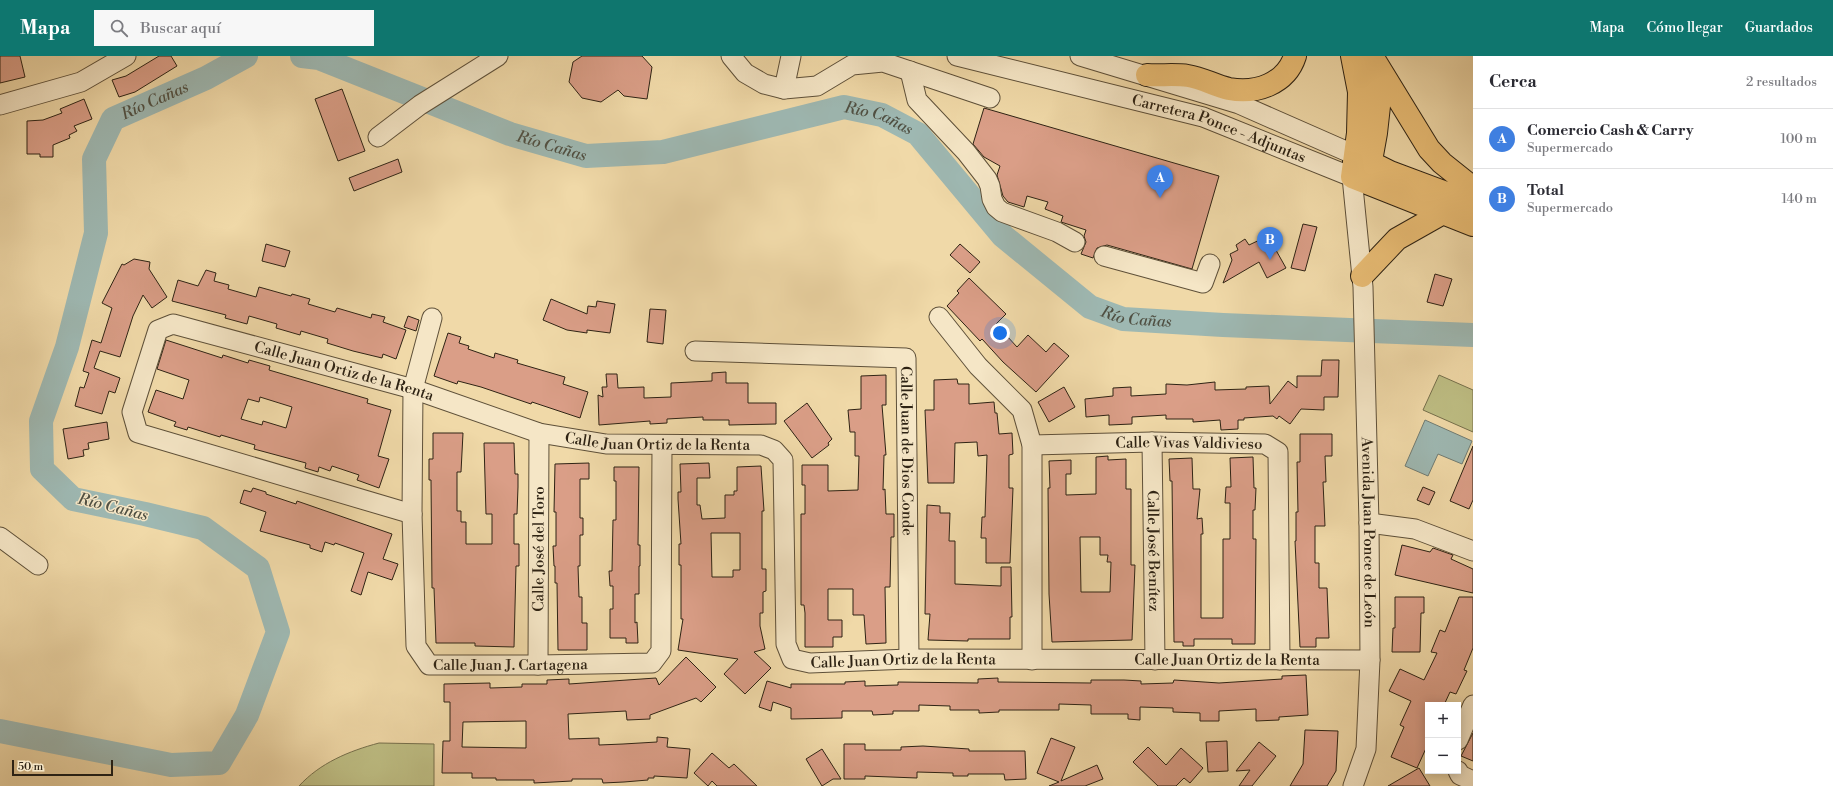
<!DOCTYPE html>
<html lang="es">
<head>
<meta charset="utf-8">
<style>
	:root { --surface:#fff; --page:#f7f7f7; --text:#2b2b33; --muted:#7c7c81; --line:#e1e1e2; --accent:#0f766e }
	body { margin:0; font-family:"Libre Bodoni",serif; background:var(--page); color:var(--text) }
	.controls { position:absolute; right:12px; bottom:12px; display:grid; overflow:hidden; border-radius:0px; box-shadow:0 2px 10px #0003 }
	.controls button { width:36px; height:36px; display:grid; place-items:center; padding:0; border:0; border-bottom:1px solid var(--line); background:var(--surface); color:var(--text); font:20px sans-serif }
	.scale { position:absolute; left:12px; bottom:10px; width:101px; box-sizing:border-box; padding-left:4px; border:2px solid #2e2314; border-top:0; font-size:11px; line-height:14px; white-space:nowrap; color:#2e2314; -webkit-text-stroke:3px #f5e6c6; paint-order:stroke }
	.you { position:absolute; left:1000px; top:277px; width:14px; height:14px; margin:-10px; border:3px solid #fff; border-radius:50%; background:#1a73e8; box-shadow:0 0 0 6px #1a73e833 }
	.badge { display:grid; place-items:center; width:26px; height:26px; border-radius:50%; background:var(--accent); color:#fff; font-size:13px; font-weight:700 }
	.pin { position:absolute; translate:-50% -33px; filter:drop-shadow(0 1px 2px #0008) }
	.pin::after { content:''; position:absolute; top:21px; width:14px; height:12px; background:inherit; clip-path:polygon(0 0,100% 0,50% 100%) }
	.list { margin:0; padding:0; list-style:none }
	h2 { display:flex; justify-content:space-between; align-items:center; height:52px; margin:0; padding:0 16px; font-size:17px }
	h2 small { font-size:13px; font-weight:400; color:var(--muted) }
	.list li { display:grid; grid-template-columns:26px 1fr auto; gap:12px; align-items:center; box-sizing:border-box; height:60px; padding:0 16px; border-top:1px solid var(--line) }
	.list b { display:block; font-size:15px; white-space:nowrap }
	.list p { margin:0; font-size:13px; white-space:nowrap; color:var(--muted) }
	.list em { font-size:13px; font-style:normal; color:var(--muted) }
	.icon { flex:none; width:22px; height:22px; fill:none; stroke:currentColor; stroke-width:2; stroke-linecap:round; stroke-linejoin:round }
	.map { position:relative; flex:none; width:1473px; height:730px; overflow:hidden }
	header { display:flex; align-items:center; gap:24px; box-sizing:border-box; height:56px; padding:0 20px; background:var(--accent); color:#fff }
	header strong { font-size:19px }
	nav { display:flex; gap:22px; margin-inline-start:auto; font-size:14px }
	.search { width:280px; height:36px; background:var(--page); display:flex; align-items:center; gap:10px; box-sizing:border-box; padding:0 14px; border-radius:0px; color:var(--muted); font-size:15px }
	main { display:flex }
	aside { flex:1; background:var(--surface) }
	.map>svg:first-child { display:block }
	.green { fill:#bebe84; stroke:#76704c }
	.water { fill:#9eb8b2; stroke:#717c73 }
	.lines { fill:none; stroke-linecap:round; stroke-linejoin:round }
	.river { stroke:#9eb8b2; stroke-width:24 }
	.building { fill:#da9e87; stroke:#2e2314; fill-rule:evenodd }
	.minor-casing { stroke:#5e5039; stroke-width:21 }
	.highway-casing { stroke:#2e2314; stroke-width:24 }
	.minor { stroke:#f5e6c6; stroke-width:19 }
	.highway { stroke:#e8bc74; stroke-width:22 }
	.labels { text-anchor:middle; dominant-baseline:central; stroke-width:3; stroke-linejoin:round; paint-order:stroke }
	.street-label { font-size:15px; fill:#2e2314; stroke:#f5e6c6 }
	.water-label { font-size:16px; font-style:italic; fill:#505043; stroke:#f5e6c6 }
</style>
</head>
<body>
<header>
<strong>Mapa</strong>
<div class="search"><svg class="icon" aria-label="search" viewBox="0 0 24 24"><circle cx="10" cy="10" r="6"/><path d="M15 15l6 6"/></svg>Buscar aquí</div>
<nav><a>Mapa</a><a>Cómo llegar</a><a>Guardados</a></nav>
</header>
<main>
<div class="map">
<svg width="1473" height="730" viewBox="0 0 1473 730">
	<rect width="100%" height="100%" fill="#f0d9a8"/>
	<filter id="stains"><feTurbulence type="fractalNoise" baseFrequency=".005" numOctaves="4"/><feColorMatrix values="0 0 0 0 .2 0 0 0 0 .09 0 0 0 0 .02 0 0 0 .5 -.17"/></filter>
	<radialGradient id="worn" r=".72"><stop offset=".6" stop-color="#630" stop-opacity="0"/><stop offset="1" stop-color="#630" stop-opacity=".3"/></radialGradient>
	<!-- green -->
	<path class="green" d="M 1439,319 L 1473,334 L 1473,376 L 1423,354 Z
		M 379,687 L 434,688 L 434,730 L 299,730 C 320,707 349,695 379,687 Z"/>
	<!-- water -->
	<path class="water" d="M 1425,364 L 1472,385 L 1462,408 L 1438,398 L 1428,420 L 1405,410 Z"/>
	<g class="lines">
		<!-- river -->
		<g class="river">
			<path id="s1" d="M 302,0 L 319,2 L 510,78 L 586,100 L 663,96 L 844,51 L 882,59 L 918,78 L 1003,180 L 1090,251 L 1123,263 L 1223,269 L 1473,279"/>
			<path id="s2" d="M 0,675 L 171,709 L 219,707 L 247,659 L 278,576 L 258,512 L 203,472 L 145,458 L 73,443 L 42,413 L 41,365 L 67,291 L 96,177 L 94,103 L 113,63 L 206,22 L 246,0"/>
		</g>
	</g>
	<!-- building -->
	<path class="building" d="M 0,0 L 20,0 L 25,21 L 0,27 Z
		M 159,0 L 171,0 L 177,10 L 135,36 L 119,41 L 112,24 L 126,20 Z
		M 582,0 L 642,0 L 652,11 L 647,43 L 624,40 L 618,34 L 601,46 L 582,42 L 569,26 L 573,6 Z
		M 342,33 L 365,95 L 338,105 L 315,43 Z
		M 84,43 L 92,63 L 74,70 L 77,75 L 69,79 L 70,82 L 53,89 L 53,101 L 40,101 L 40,98 L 27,98 L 27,65 L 43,64 L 62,57 L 60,53 Z
		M 984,52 L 1219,120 L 1192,213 L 1107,189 L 1097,192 L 1093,202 L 1081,198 L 1086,186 L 1084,180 L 1086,174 L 1061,166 L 1063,160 L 1045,153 L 1048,146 L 1027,140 L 1024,151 L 1008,146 L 1003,140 L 997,119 L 1000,110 L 984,101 L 973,88 Z
		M 398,103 L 402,116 L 354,135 L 349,122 Z
		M 1303,168 L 1317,171 L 1305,215 L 1291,212 Z
		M 1268,180 L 1286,212 L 1267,222 L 1259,206 L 1223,227 L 1232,204 L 1230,198 L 1238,194 L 1236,189 L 1245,183 L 1249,189 Z
		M 266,188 L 290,195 L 285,211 L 262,205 Z
		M 960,188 L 980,206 L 970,217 L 950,199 Z
		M 134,203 L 150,206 L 149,213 L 167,241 L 152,252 L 143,239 L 133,260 L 120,301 L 100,295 L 94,312 L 120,322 L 115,337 L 109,335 L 102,358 L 75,350 L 80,331 L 84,332 L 89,317 L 83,315 L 92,284 L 101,287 L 112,252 L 102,247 L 122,208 L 124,209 Z
		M 206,214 L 216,217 L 214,225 L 229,229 L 228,233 L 256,241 L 259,231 L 291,240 L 292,238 L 310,243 L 308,248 L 335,256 L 337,252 L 371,262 L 372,258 L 385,261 L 383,266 L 406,274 L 396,303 L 383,298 L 382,302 L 353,295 L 327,287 L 328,283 L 301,275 L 300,279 L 276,272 L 277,268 L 249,260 L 247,268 L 225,262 L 226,259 L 172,245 L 178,224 L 198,230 Z
		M 1435,218 L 1452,223 L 1443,250 L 1427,246 Z
		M 969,222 L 1006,258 L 996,268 L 1017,291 L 1028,279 L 1046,296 L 1054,287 L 1069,300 L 1036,336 L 1003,306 L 982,283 L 980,285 L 947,250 L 959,237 L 957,235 Z
		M 551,243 L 587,258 L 588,250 L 596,251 L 597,245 L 615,248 L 610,277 L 587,274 L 587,277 L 567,274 L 543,264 Z
		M 650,253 L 666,254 L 663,288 L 647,286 Z
		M 408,260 L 419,264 L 416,275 L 404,271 Z
		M 448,277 L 461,281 L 459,287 L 469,290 L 468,293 L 494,302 L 495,297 L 518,304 L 517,307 L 565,321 L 563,328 L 588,336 L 580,362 L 532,346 L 531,348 L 481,331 L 458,325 L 457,328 L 434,320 Z
		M 166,284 L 222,302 L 223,299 L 248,307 L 249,304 L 270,310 L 269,314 L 368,343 L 367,347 L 391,354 L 378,400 L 389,403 L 379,432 L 357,424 L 359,419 L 332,410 L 330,415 L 319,411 L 318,416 L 305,412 L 306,407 L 254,393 L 255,389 L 221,379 L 220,381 L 188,371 L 187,374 L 174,370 L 176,366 L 148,356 L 156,334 L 183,343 L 189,324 L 157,313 ZM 260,341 L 292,351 L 286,372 L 263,365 L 262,369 L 241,363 L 248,343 L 259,346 Z
		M 1322,304 L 1339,304 L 1338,341 L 1324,341 L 1324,354 L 1301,353 L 1290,368 L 1279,360 L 1277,363 L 1273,360 L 1244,362 L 1244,364 L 1238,364 L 1238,373 L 1221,374 L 1220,364 L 1193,366 L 1193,363 L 1166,363 L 1166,359 L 1132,361 L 1132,368 L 1109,369 L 1109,359 L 1086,361 L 1085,343 L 1113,340 L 1113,332 L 1131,331 L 1131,340 L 1166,338 L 1166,328 L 1187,329 L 1215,326 L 1215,334 L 1246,333 L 1246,331 L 1269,330 L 1270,348 L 1288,325 L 1297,332 L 1297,320 L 1321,320 Z
		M 726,316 L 726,327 L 748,327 L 748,347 L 776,347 L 776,368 L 729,369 L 729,364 L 703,364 L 703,361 L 667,363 L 667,367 L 650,368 L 650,365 L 599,369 L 598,339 L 603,341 L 602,331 L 607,331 L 606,318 L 617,318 L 618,332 L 644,331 L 644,342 L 671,341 L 671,327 L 712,325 L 712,317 Z
		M 886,319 L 886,349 L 882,349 L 886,399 L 884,399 L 883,434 L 885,433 L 886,458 L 894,458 L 894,481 L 891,481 L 890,531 L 885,531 L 886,587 L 866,588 L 864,559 L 853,559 L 853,533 L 828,533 L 828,564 L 842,564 L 842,581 L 833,581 L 833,591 L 805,591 L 805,557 L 804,549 L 801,549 L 801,458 L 805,458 L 805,429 L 802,429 L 802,409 L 828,409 L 828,435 L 858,434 L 859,400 L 855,400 L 855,376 L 850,376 L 848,354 L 861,353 L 861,320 Z
		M 957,323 L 958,328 L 969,328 L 969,348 L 994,346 L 995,357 L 997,357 L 999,378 L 1012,377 L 1013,398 L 1009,399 L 1009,432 L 1013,432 L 1010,507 L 986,507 L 986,482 L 981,482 L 982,461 L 985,461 L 987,399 L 978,400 L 977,386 L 955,387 L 954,427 L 928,427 L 925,354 L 934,354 L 934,324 Z
		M 1064,331 L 1075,351 L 1049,366 L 1038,346 Z
		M 807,347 L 832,383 L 828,387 L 829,389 L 812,402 L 784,365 Z
		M 107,366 L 109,383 L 88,387 L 89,393 L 83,394 L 84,400 L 68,403 L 63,373 Z
		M 433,377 L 463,377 L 461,416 L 457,416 L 457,455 L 461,455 L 461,466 L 466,466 L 466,488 L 492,488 L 492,458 L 486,458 L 484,387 L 514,387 L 515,418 L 518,418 L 518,431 L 517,458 L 514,458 L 514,488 L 519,488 L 519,510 L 516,510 L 514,591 L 475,590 L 475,587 L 436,587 L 434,532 L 432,532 L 431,424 L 429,424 L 429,403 L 433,403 Z
		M 1300,378 L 1332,378 L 1332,400 L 1325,400 L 1326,426 L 1323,426 L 1325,470 L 1315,470 L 1315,507 L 1319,507 L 1319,532 L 1327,532 L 1329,582 L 1316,582 L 1316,591 L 1300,591 L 1295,485 L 1296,485 L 1296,456 L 1298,456 L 1297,406 L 1300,406 Z
		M 1473,390 L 1473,444 L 1469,453 L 1450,445 Z
		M 1108,400 L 1108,404 L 1126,403 L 1126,433 L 1131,433 L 1131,509 L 1135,509 L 1132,584 L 1052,586 L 1049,538 L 1048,432 L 1050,432 L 1049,405 L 1071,404 L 1071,418 L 1066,418 L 1066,439 L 1096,438 L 1096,401 ZM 1080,481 L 1100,481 L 1100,499 L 1108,499 L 1107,506 L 1111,506 L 1110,536 L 1081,536 Z
		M 1253,401 L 1254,432 L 1256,432 L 1255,454 L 1253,454 L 1253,483 L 1256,483 L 1255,588 L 1232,588 L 1232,583 L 1194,583 L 1194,590 L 1183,590 L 1183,586 L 1174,586 L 1172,425 L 1170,425 L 1169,403 L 1192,402 L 1193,433 L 1200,433 L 1197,463 L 1202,462 L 1203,478 L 1201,478 L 1201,562 L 1223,562 L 1223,483 L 1230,483 L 1230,447 L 1225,447 L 1226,431 L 1231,431 L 1230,402 Z
		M 589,407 L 589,423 L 580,423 L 580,462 L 583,462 L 583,479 L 580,479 L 580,510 L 578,510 L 579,541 L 582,541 L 582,567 L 587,567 L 587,594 L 558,594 L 557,527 L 555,527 L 555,510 L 554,510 L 553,490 L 556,490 L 556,456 L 554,456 L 555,408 Z
		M 709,407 L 710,422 L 697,422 L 697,449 L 700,449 L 702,463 L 725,462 L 725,439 L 734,439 L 734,435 L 737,435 L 737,411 L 761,410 L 764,455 L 762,455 L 762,513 L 766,513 L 766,535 L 763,536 L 763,557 L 760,557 L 760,570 L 765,593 L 754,596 L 771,612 L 745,638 L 724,618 L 738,603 L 678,594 L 683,563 L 681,563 L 681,509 L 679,509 L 679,488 L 681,488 L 678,443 L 678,436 L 681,436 L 680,408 ZM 711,477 L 740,477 L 740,514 L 733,514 L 733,521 L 712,521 Z
		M 614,411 L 639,411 L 638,489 L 640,489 L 640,510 L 639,510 L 639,538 L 635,538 L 635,567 L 637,566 L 638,587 L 626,587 L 626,582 L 610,582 L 610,553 L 613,553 L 613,530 L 610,530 L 609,515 L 612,515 L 613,464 L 616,464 L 616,425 L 614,425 Z
		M 1423,431 L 1435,436 L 1429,449 L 1417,444 Z
		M 253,432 L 266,436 L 266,438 L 296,448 L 297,445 L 392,478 L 383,503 L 398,508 L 392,524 L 368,516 L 361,539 L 351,535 L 364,497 L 335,487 L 334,489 L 325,486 L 322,496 L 310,492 L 310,489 L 260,475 L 266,456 L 240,447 L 244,434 L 251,436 Z
		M 927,449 L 940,450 L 940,457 L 950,457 L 949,485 L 955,485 L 955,528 L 1001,530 L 1001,511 L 1011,511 L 1012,561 L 1010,561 L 1010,583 L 968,583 L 968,585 L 928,584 L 930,558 L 925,558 Z
		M 1402,489 L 1430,496 L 1433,492 L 1453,499 L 1451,503 L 1473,513 L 1473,537 L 1395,519 Z
		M 1395,541 L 1424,541 L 1424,557 L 1421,557 L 1420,596 L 1392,596 L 1393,572 L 1395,572 Z
		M 1459,541 L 1473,541 L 1473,592 L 1464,614 L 1467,615 L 1456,638 L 1450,636 L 1444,649 L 1428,649 L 1428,688 L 1417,712 L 1391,701 L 1404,671 L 1400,669 L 1411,645 L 1389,635 L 1400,613 L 1424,624 L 1437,597 L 1431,596 L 1440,574 L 1445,576 Z
		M 686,601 L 716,631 L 701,646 L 696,642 L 650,659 L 650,663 L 627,664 L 626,655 L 568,658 L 569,683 L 599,682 L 599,689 L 623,688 L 657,686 L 657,681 L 668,682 L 667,691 L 690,693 L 687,722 L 654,720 L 654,722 L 648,722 L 648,724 L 624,726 L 603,727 L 602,723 L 572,723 L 572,725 L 534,727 L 534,724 L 496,724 L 496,722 L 472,722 L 472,717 L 442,717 L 443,685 L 450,685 L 450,646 L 444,646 L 444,628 L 490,627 L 490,632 L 522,631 L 522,628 L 547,628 L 547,624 L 569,623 L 569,628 L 656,622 L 659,629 ZM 526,665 L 526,692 L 462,691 L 463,666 Z
		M 1306,619 L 1308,659 L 1279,661 L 1279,664 L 1256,665 L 1256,653 L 1219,655 L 1219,665 L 1200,665 L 1200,657 L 1173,656 L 1173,652 L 1140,651 L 1140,664 L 1128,663 L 1128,658 L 1091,658 L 1091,649 L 1059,648 L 1059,654 L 999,654 L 999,656 L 979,657 L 979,654 L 950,654 L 950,650 L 919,649 L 919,655 L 893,655 L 893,658 L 873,659 L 872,655 L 842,655 L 842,662 L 791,663 L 791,652 L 773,646 L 771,655 L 759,651 L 767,625 L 791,632 L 791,628 L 845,628 L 845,626 L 865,625 L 865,630 L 898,629 L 898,626 L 978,627 L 978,623 L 998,622 L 998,626 L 1091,627 L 1091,624 L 1124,624 L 1141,625 L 1141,628 L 1173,627 L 1174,624 L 1219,627 L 1282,623 L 1282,620 Z
		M 1305,674 L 1338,675 L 1336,715 L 1327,730 L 1290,730 L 1303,708 Z
		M 1473,677 L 1473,705 L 1461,700 Z
		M 1051,682 L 1075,691 L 1061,725 L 1097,709 L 1103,723 L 1085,730 L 1049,730 L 1059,726 L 1037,717 Z
		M 1227,685 L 1228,715 L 1208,716 L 1206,686 Z
		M 1259,686 L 1276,700 L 1252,730 L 1239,730 L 1250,714 L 1236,715 Z
		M 844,688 L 865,688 L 865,694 L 901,694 L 901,691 L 923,690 L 969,693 L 969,695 L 1025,695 L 1026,723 L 1005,724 L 1004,718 L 968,718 L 968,720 L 953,720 L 953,717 L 917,716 L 917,722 L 865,720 L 865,723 L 844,723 Z
		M 1148,691 L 1166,709 L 1181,692 L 1203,712 L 1190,727 L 1184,722 L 1176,730 L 1158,730 L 1133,706 Z
		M 822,693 L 841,723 L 833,723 L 822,730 L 806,703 Z
		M 712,697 L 729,712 L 734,708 L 757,730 L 717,730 L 712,725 L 708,730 L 694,717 Z
		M 1419,712 L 1430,730 L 1388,730 Z"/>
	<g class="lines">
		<defs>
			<g id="minor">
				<path d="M 731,0 L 745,17 L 764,28 L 784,33 L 817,30 L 852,9 L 883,6 L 990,42"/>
				<path id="s3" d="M 957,0 L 1203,61 L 1352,121 L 1363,231 L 1369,467 L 1370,604 L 1366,693 L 1353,730"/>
				<path d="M 1080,0 L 1239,48 L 1355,99"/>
				<path d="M 910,15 L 917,44 L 966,96 L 987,123 L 990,130 L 992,143 L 996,151 L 1002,156 L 1057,176 L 1075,186"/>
				<path d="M 784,33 L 791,0"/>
				<path d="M 0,49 L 81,26 L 126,0"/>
				<path d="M 378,81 L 420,49 L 498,0"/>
				<path d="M 1104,200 L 1203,227 L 1210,208"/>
				<path d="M 939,261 L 978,310 L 1022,354 L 1032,389 L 1032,604"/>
				<path id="s4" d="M 432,262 L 413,333 L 412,458 L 416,590 L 429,609 L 538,609 L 652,607 L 661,595 L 662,389"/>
				<path id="s5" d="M 695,295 L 906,302 L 909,603"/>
				<path id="s6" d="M 1152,386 L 1155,604"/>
				<path id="s7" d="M 1032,389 L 1152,386 L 1265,388 L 1278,396 L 1280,604"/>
				<path id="s8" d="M 412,458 L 138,377 L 132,356 L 158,274 L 173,268 L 413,333 L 539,377 L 606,388 L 761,389 L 774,394 L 783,404 L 786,588 L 792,603 L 810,607 L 909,603 L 1370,604"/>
				<path d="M 1369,467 L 1415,473 L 1473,495"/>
				<path d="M 0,481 L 38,509"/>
				<path id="s9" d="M 538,609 L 539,377"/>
				<path d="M 1458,684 L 1473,649"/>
				<path d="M 1458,715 L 1460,719 L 1473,725"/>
			</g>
			<path id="highway" d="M 1352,0 L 1359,36 L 1358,77 L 1352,121 L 1473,169
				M 1372,0 L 1429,93 L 1442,107 L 1473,132
				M 1147,19 C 1160,20 1175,18 1188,20 C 1202,22 1215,30 1229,33 C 1256,38 1286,28 1295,0
				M 1358,100 L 1390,116 L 1473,147
				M 1367,127 L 1376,77 L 1379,50 L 1370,7
				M 1362,220 L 1397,183 L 1443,157"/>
		</defs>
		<!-- minor casing -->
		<use href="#minor" class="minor-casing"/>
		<!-- highway casing -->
		<use href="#highway" class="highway-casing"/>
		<!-- minor -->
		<use href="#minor" class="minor"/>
		<!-- highway -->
		<use href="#highway" class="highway"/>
	</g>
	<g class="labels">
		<!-- street labels -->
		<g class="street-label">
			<text stroke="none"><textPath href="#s3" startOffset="272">Carretera Ponce - Adjuntas</textPath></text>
			<text stroke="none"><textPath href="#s8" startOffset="587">Calle Juan Ortiz de la Renta</textPath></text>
			<text stroke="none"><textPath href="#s8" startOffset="911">Calle Juan Ortiz de la Renta</textPath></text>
			<text stroke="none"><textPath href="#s7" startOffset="157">Calle Vivas Valdivieso</textPath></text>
			<text stroke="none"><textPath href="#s5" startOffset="304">Calle Juan de Dios Conde</textPath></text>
			<text stroke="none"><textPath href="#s3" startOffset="770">Avenida Juan Ponce de León</textPath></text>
			<text stroke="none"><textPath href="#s9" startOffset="116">Calle José del Toro</textPath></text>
			<text stroke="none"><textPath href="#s6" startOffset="109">Calle José Benítez</textPath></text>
			<text stroke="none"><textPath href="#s8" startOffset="1678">Calle Juan Ortiz de la Renta</textPath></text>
			<text stroke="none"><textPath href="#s8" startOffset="1354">Calle Juan Ortiz de la Renta</textPath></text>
			<text stroke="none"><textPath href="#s4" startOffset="435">Calle Juan J. Cartagena</textPath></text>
		</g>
		<!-- water labels -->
		<g class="water-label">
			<text stroke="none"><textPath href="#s2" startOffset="1086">Río Cañas</textPath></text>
			<text stroke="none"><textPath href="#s1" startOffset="602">Río Cañas</textPath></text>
			<text stroke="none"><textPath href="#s1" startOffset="266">Río Cañas</textPath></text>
			<text stroke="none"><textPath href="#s1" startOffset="938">Río Cañas</textPath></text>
			<text transform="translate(113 451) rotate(14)">Río Cañas</text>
		</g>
	</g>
	<rect width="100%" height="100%" filter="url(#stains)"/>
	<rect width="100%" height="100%" fill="url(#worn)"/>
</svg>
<div class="controls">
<button>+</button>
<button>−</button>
</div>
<div class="scale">50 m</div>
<div class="you"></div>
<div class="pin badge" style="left:1160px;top:142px;background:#3f7fe0">A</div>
<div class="pin badge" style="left:1270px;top:204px;background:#3f7fe0">B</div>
</div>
<aside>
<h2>Cerca<small>2 resultados</small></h2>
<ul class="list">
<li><span class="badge" style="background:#3f7fe0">A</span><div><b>Comercio Cash &amp; Carry</b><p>Supermercado</p></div><em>100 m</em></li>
<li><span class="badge" style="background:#3f7fe0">B</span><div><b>Total</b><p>Supermercado</p></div><em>140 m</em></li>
</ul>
</aside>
</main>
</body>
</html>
